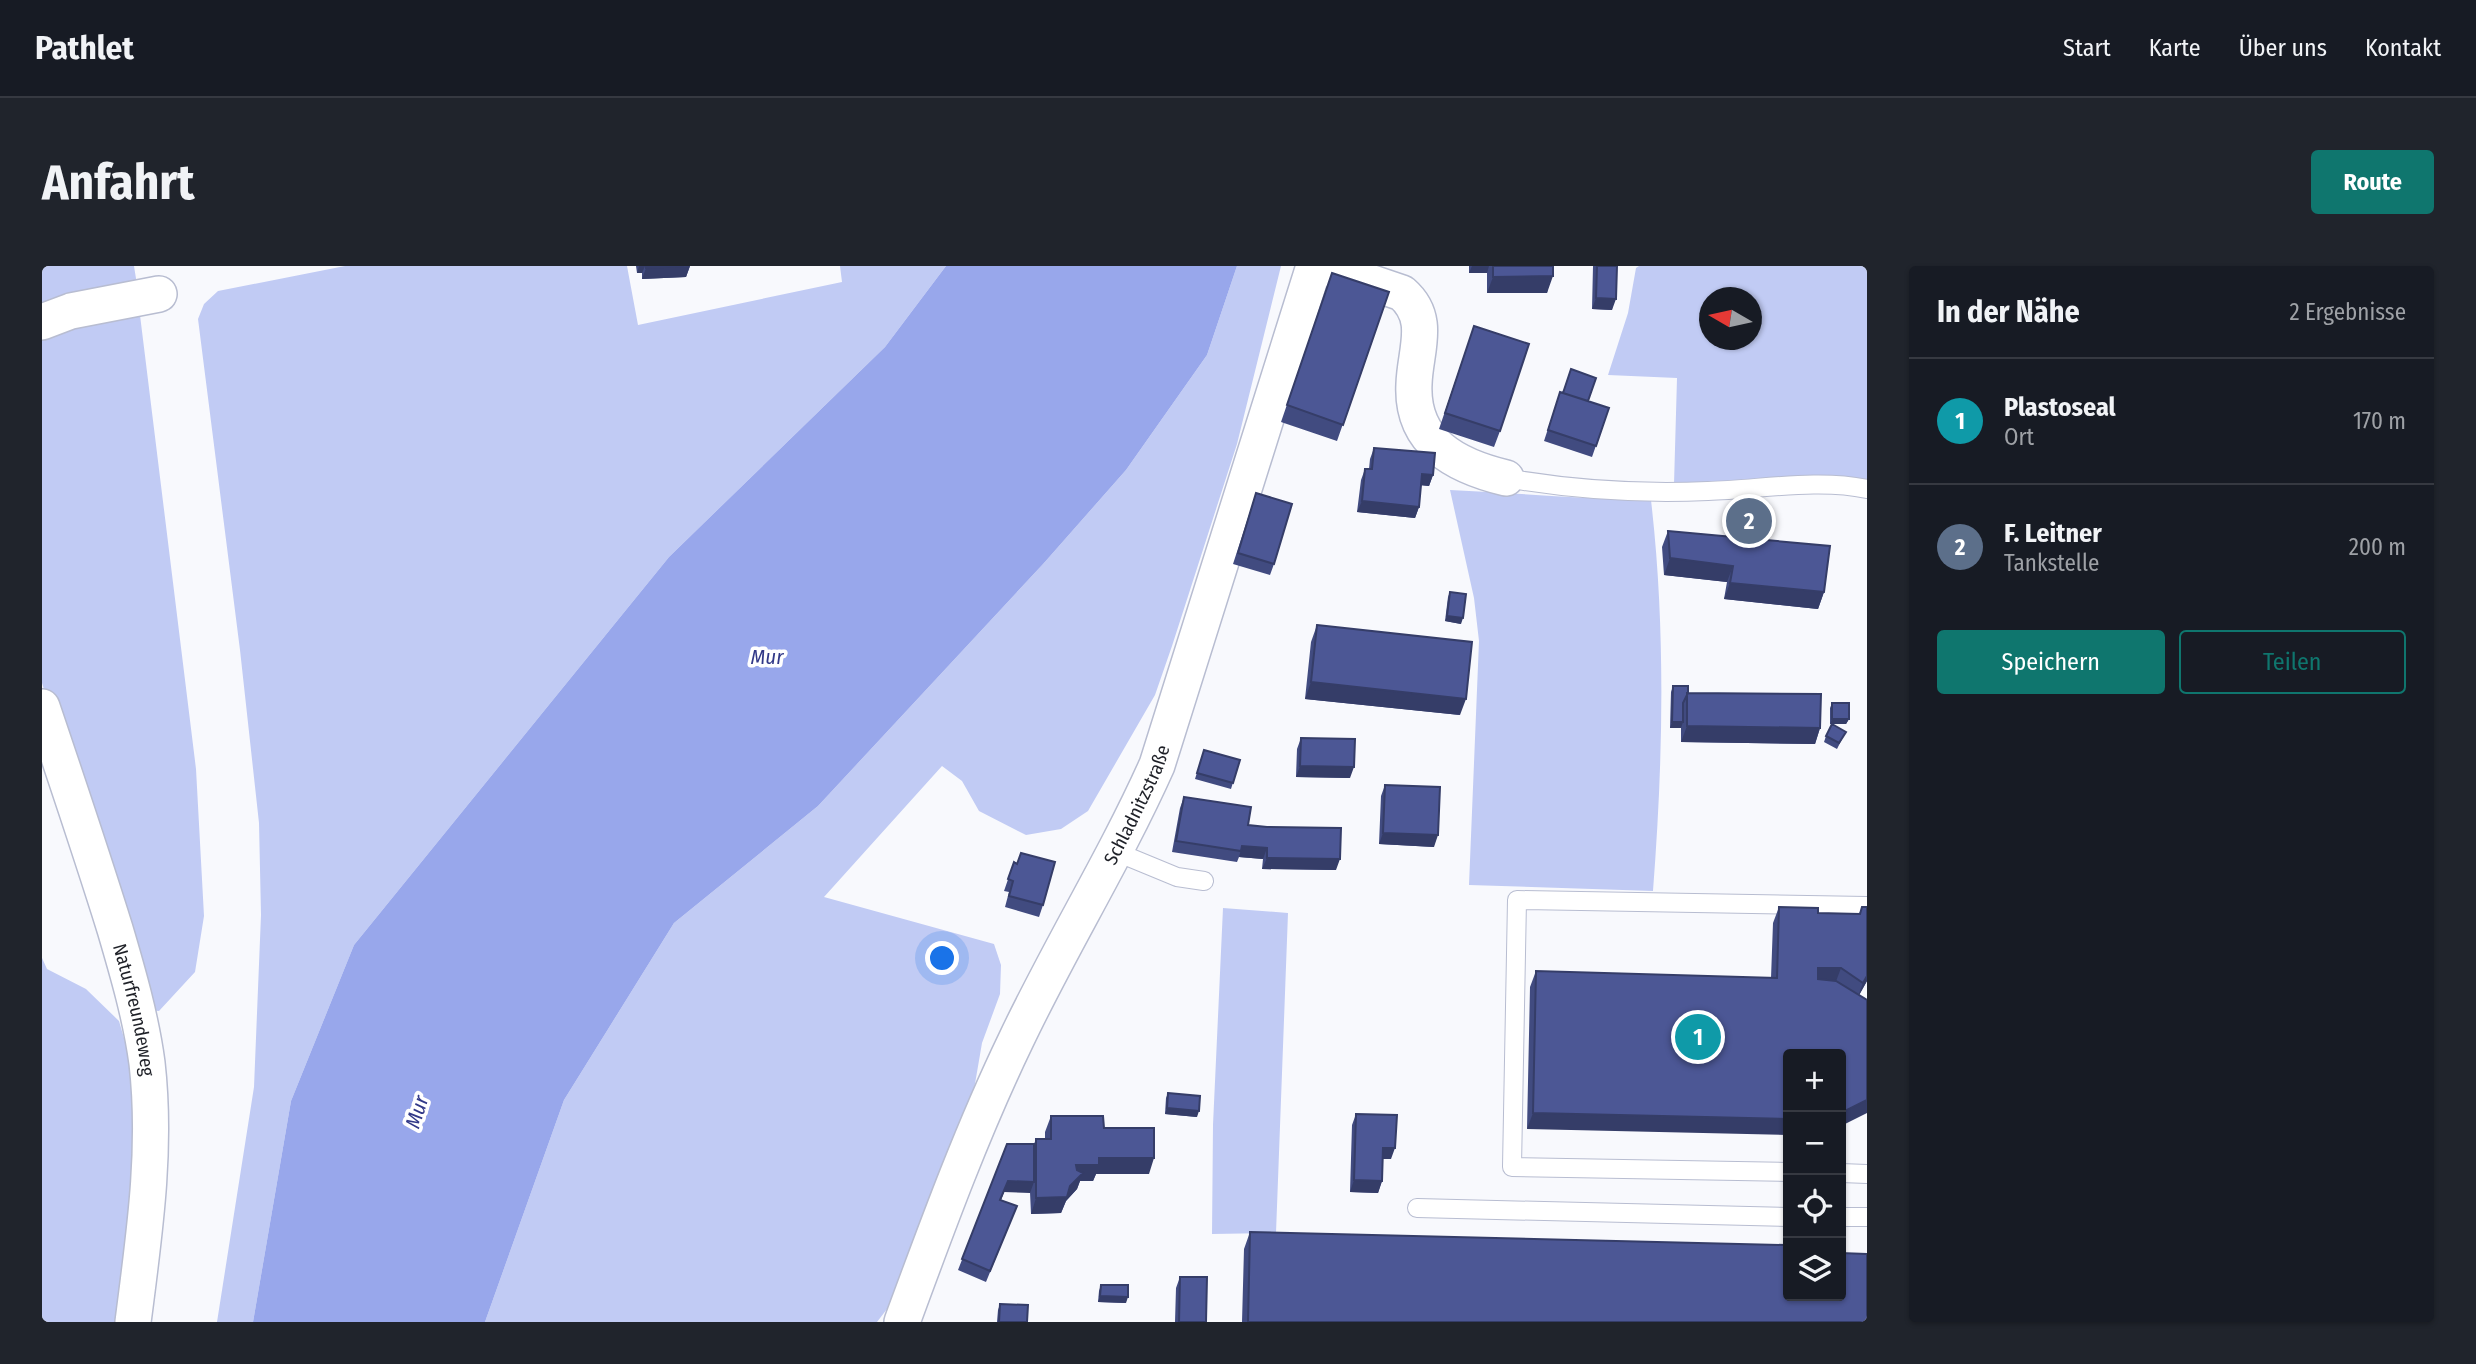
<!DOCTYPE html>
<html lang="de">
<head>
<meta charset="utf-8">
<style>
	:root { --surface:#171b24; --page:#20242c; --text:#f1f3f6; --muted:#9ea1a6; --line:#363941; --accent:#0f766e }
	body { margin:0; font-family:"Fira Sans Condensed",sans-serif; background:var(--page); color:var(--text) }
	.controls { position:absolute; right:21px; bottom:21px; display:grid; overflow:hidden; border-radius:7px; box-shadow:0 2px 5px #0004 }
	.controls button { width:63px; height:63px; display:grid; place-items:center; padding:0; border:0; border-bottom:2px solid var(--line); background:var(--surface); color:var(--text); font:35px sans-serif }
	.compass { position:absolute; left:1657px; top:21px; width:63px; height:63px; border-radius:50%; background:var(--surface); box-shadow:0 2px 5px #0004; rotate:279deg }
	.you { position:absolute; left:901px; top:693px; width:24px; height:24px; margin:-18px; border:5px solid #fff; border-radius:50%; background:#1a73e8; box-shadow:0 0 0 10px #1a73e833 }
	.badge { display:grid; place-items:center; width:46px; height:46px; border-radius:50%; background:var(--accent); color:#fff; font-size:23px; font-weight:700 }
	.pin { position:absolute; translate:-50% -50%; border:4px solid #fff; box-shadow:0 2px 7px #0006 }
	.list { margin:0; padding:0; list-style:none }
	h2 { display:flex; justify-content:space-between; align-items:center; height:91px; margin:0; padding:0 28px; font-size:30px }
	h2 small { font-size:23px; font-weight:400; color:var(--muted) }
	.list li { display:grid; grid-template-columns:46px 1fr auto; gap:21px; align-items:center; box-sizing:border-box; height:126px; padding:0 28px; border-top:2px solid var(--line) }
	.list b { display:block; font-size:26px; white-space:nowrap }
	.list p { margin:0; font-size:23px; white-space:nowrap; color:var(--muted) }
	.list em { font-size:23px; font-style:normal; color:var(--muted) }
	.actions { display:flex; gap:14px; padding:21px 28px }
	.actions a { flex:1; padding:16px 0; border:2px solid var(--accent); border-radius:7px; text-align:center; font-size:24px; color:var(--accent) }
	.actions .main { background:var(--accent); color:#fff }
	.icon { flex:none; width:38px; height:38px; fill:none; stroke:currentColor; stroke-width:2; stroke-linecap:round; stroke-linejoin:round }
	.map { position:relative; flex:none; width:1825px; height:1056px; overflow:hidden; border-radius:7px }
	header { display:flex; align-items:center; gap:42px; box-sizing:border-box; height:98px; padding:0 35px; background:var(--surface); border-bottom:2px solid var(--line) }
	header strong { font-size:33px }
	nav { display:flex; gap:38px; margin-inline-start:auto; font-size:24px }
	.intro { display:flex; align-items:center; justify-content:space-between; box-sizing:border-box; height:168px; padding:0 42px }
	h1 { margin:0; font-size:49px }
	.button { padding:18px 32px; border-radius:7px; background:var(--accent); color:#fff; font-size:24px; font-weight:700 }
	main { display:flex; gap:42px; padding:0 42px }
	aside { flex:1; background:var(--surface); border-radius:7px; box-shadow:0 2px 5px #0004 }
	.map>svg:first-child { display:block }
	.green { fill:#c1cbf4; fill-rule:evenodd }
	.water { fill:#98a7eb }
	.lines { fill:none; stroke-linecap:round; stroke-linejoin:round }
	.lane-casing { stroke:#b8bdd1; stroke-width:20 }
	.street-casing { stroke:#b8bdd1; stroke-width:38 }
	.lane { stroke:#fff; stroke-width:18 }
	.street { stroke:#fff; stroke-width:35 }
	.wall { fill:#414b80 }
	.shaded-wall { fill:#353d68 }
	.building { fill:#4c5795; stroke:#353d68; stroke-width:2 }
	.labels { text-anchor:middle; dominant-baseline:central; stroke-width:7; stroke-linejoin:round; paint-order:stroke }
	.street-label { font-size:19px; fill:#1f2128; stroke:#fff }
	.water-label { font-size:21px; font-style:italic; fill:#323988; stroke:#fff }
</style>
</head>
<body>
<header>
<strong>Pathlet</strong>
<nav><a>Start</a><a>Karte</a><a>Über uns</a><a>Kontakt</a></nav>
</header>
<div class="intro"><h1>Anfahrt</h1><a class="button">Route</a></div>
<main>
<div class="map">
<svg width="1825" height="1056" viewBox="0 0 1825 1056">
	<rect width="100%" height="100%" fill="#f8f9fd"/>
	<!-- green -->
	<path class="green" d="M 0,0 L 92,0 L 96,25 L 0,45 Z
		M 303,0 L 585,0 L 596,59 L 800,16 L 798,0 L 904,0 L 843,81 L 627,291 L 312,679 L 249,835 L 211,1056 L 175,1056 L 212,821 L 219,649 L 217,557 L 198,384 L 156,53 L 162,38 L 176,25 Z
		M 1195,0 L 1239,0 L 1195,178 L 1130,380 L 1113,429 L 1046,545 L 1019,563 L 984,569 L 937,545 L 920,515 L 900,500 L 782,631 L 952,678 L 959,699 L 958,728 L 940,777 L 929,841 L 855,1030 L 835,1056 L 443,1056 L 522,834 L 632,657 L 776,540 L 1002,297 L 1084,204 L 1165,89 Z
		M 1597,0 L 1825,0 L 1825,215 L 1817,212 L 1632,218 L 1635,112 L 1566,109 L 1586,47 L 1594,2 ZM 1668,32 L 1710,32 L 1710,74 L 1668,74 Z
		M 97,41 L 154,503 L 162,650 L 153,706 L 117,745 L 103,744 L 0,417 L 0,70 Z
		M 1408,224 C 1475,227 1542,233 1609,234 C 1624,364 1621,495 1611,625 L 1427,619 L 1437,375 L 1432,332 Z
		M 1181,642 L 1246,647 L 1234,967 L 1170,968 L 1171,859 Z
		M 0,692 L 5,703 L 44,723 L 77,755 L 93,810 L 100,916 L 83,1056 L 0,1056 Z"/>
	<!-- water -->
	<path class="water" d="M 904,0 L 1195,0 L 1165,89 L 1084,204 L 1002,297 L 776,540 L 632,657 L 522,834 L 443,1056 L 211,1056 L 249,835 L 312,679 L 627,291 L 843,81 Z"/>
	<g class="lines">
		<defs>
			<path id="lane" d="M 1464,212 C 1532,224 1597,228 1666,225 C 1716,224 1776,212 1825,223
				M 1072,585 L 1135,611 L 1162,615
				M 1746,906 L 1470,901 L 1475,634 L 1825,640
				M 1799,907 L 1825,908
				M 1375,942 L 1746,951
				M 1799,951 L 1825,951"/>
			<g id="street">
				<path d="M 1280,0 L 1360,27 C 1390,53 1373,84 1372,118 C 1369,177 1414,200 1464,212"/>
				<path d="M 0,56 L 29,45 L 117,28"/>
				<path id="s1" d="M 0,441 C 25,515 50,589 73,663 C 86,707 99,752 105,797 C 115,884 102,970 91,1056"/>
				<path id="s2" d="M 860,1056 C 895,961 930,865 974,774 C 1018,681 1073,593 1115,499 L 1272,0"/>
			</g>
		</defs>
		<!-- lane casing -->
		<use href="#lane" class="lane-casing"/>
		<!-- street casing -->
		<use href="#street" class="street-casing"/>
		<!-- lane -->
		<use href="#lane" class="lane"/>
		<!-- street -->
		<use href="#street" class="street"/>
	</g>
	<!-- wall -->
	<path class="wall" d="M 594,0 L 648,0 L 644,11 L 600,13 L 600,7 L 595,7 Z
		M 1427,0 L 1511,0 L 1505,27 L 1445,27 L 1445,7 L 1427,7 Z
		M 1551,0 L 1575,0 L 1570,44 L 1550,43 Z
		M 1290,7 L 1347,26 L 1295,175 L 1239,156 Z
		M 1432,60 L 1458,165 L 1452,181 L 1397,163 Z
		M 1518,126 L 1567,142 L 1550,191 L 1502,175 Z
		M 1332,182 L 1391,209 L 1387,220 L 1379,219 L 1377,241 L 1373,252 L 1315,246 L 1319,214 L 1323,203 L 1327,203 L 1328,193 Z
		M 1214,227 L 1232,298 L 1228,309 L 1191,298 Z
		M 1626,265 L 1782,326 L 1776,343 L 1682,333 L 1685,316 L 1622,309 L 1620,281 Z
		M 1408,326 L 1419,358 L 1403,355 L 1406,331 Z
		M 1275,359 L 1418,449 L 1263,433 L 1269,376 Z
		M 1631,420 L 1646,427 L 1778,462 L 1773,478 L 1639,476 L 1639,461 L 1639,462 L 1628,462 L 1629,426 Z
		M 1790,437 L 1807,453 L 1804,458 L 1788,458 L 1788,442 Z
		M 1784,470 L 1801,471 L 1795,483 L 1782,476 Z
		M 1259,472 L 1308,512 L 1254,511 L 1255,483 Z
		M 1162,484 L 1198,494 L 1189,523 L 1153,513 Z
		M 1343,519 L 1392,581 L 1337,578 L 1339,530 Z
		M 1142,531 L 1206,559 L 1294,604 L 1220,603 L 1221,593 L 1197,591 L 1195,596 L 1130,586 L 1138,542 Z
		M 979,587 L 1001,639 L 997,651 L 963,641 L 967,626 L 962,625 L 972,596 L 975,597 Z
		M 1737,641 L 1776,647 L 1817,648 L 1820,641 L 1825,641 L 1825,715 L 1817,729 L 1485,863 L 1488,721 L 1494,705 L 1729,712 L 1731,657 Z
		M 1126,827 L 1155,851 L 1123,848 L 1124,832 Z
		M 1314,848 L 1349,893 L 1341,893 L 1340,915 L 1336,927 L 1308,926 L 1310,859 Z
		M 1009,850 L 1062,862 L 1107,908 L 1054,908 L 1051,915 L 1038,915 L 1035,923 L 1024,935 L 1019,947 L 989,948 L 988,926 L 962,926 L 959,934 L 975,940 L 944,1016 L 916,1004 L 965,878 L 992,878 L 994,873 L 1003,873 L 1003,866 Z
		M 1208,966 L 1742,986 L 1825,1056 L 1200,1056 L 1202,983 Z
		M 1138,1011 L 1164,1056 L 1133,1056 L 1134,1022 Z
		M 1059,1019 L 1084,1037 L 1056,1036 L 1057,1025 Z
		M 958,1038 L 985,1056 L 955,1056 L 956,1044 Z"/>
	<!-- shaded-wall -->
	<path class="shaded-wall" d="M 597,0 L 603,0 L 600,7 L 595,7 Z
		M 648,0 L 644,11 L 600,13 L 604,2 Z
		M 1430,0 L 1447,0 L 1445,7 L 1427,7 Z
		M 1511,10 L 1505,27 L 1445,27 L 1451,11 Z
		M 1554,32 L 1574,33 L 1570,44 L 1550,43 Z
		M 1380,208 L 1391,209 L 1387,220 L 1376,219 Z
		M 1320,235 L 1377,241 L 1373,252 L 1315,246 Z
		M 1628,292 L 1691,300 L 1685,316 L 1622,309 Z
		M 1688,317 L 1782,326 L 1776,343 L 1682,333 Z
		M 1405,350 L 1421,352 L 1419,358 L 1403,355 Z
		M 1269,416 L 1424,433 L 1418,449 L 1263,433 Z
		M 1790,453 L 1807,453 L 1804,458 L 1788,458 Z
		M 1630,456 L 1641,456 L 1639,462 L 1628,462 Z
		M 1645,460 L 1778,462 L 1773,478 L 1639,476 Z
		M 1258,500 L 1312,501 L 1308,512 L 1254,511 Z
		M 1341,567 L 1396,569 L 1392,581 L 1337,578 Z
		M 1200,580 L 1225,582 L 1221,593 L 1197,591 Z
		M 1225,592 L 1298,593 L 1294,604 L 1220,603 Z
		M 1776,702 L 1799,702 L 1793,718 L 1770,718 Z
		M 1825,710 L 1825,715 L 1815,733 L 1821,717 Z
		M 1825,834 L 1825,847 L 1799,860 L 1799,847 Z
		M 1125,842 L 1157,845 L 1155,851 L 1123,848 Z
		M 1491,847 L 1746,853 L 1746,869 L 1485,863 Z
		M 1341,882 L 1353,882 L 1349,893 L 1337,893 Z
		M 1057,892 L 1112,892 L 1107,908 L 1054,908 L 1051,915 L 1038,915 L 1035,923 L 1024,935 L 1019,947 L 989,948 L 994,932 L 1034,899 Z
		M 1312,914 L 1340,915 L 1336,927 L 1308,926 Z
		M 966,915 L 992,916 L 988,927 L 962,926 L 954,945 Z
		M 1058,1030 L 1086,1031 L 1084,1037 L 1056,1036 Z"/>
	<!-- building -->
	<path class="building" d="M 604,0 L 642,0 L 604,2 Z
		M 1451,0 L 1511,0 L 1511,10 L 1451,11 Z
		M 1555,0 L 1575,0 L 1574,33 L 1554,32 Z
		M 1290,7 L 1347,26 L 1301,159 L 1245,139 Z
		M 1432,60 L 1487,78 L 1458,165 L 1403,147 Z
		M 1529,103 L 1554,112 L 1546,135 L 1521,127 Z
		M 1518,126 L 1567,142 L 1554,180 L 1506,164 Z
		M 1332,182 L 1393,187 L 1391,209 L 1380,208 L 1377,241 L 1320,235 L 1323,203 L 1330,203 Z
		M 1214,227 L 1250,238 L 1232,298 L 1196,287 Z
		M 1626,265 L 1788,280 L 1782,326 L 1688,317 L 1691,300 L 1628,292 Z
		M 1408,326 L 1424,328 L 1421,352 L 1405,350 Z
		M 1275,359 L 1430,376 L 1424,433 L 1269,416 Z
		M 1631,420 L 1646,420 L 1646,427 L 1641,437 L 1641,456 L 1630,456 Z
		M 1645,427 L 1779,428 L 1778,462 L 1645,460 Z
		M 1790,437 L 1807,437 L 1807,453 L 1790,453 Z
		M 1790,458 L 1804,466 L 1797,477 L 1784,470 Z
		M 1259,472 L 1313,473 L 1312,501 L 1258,500 Z
		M 1162,484 L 1198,494 L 1191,517 L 1155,507 Z
		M 1343,519 L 1398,521 L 1396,569 L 1341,567 Z
		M 1142,531 L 1209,541 L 1206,559 L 1225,561 L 1299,562 L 1298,593 L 1225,592 L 1225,582 L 1200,580 L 1199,585 L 1134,575 Z
		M 979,587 L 1013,596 L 1001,639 L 967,630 L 971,615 L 966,613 L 972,596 L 975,598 Z
		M 1737,641 L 1776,642 L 1776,647 L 1818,648 L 1820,641 L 1825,641 L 1825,710 L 1821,717 L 1799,702 L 1776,702 L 1776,713 L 1794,715 L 1825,734 L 1825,834 L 1799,847 L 1799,788 L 1746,788 L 1746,853 L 1491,847 L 1494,705 L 1735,712 Z
		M 1126,827 L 1158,830 L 1157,845 L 1125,842 Z
		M 1314,848 L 1355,849 L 1353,882 L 1341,882 L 1340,915 L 1312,914 Z
		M 1009,850 L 1061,850 L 1062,862 L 1112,862 L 1112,892 L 1057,892 L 1057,899 L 1034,899 L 1035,904 L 1041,907 L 1028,920 L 1025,931 L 994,932 L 994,873 L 1009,873 Z
		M 965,878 L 992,878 L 992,916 L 966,915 L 958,934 L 975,940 L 948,1005 L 920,993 Z
		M 1208,966 L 1742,979 L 1742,986 L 1746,986 L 1746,1030 L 1799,1030 L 1799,987 L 1825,988 L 1825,1056 L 1206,1056 Z
		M 1138,1011 L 1165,1011 L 1164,1056 L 1137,1056 Z
		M 1059,1019 L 1086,1019 L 1086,1031 L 1058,1030 Z
		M 958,1038 L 986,1039 L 985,1056 L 957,1056 Z"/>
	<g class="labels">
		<!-- street labels -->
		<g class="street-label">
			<text stroke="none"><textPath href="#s2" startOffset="569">Schladnitzstraße</textPath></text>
			<text stroke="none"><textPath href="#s1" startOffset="317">Naturfreundeweg</textPath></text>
		</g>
		<!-- water labels -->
		<g class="water-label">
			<text x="725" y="391">Mur</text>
			<text transform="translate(375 846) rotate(-73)">Mur</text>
		</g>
	</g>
</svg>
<div class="controls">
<button>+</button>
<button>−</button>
<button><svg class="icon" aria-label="locate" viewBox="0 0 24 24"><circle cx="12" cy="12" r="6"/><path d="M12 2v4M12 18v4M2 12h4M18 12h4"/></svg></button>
<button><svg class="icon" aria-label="layers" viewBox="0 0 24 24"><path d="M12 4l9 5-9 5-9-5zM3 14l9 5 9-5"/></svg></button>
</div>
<svg class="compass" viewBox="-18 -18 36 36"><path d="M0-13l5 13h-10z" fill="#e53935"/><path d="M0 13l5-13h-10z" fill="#9ea1a6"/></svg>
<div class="you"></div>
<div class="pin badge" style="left:1656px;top:771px;background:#0f9aa8">1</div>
<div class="pin badge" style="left:1707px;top:255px;background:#5c6f8a">2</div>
</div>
<aside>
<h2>In der Nähe<small>2 Ergebnisse</small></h2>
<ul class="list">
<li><span class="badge" style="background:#0f9aa8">1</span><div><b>Plastoseal</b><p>Ort</p></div><em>170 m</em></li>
<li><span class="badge" style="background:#5c6f8a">2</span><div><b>F. Leitner</b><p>Tankstelle</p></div><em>200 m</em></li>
</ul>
<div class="actions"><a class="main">Speichern</a><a>Teilen</a></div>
</aside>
</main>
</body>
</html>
